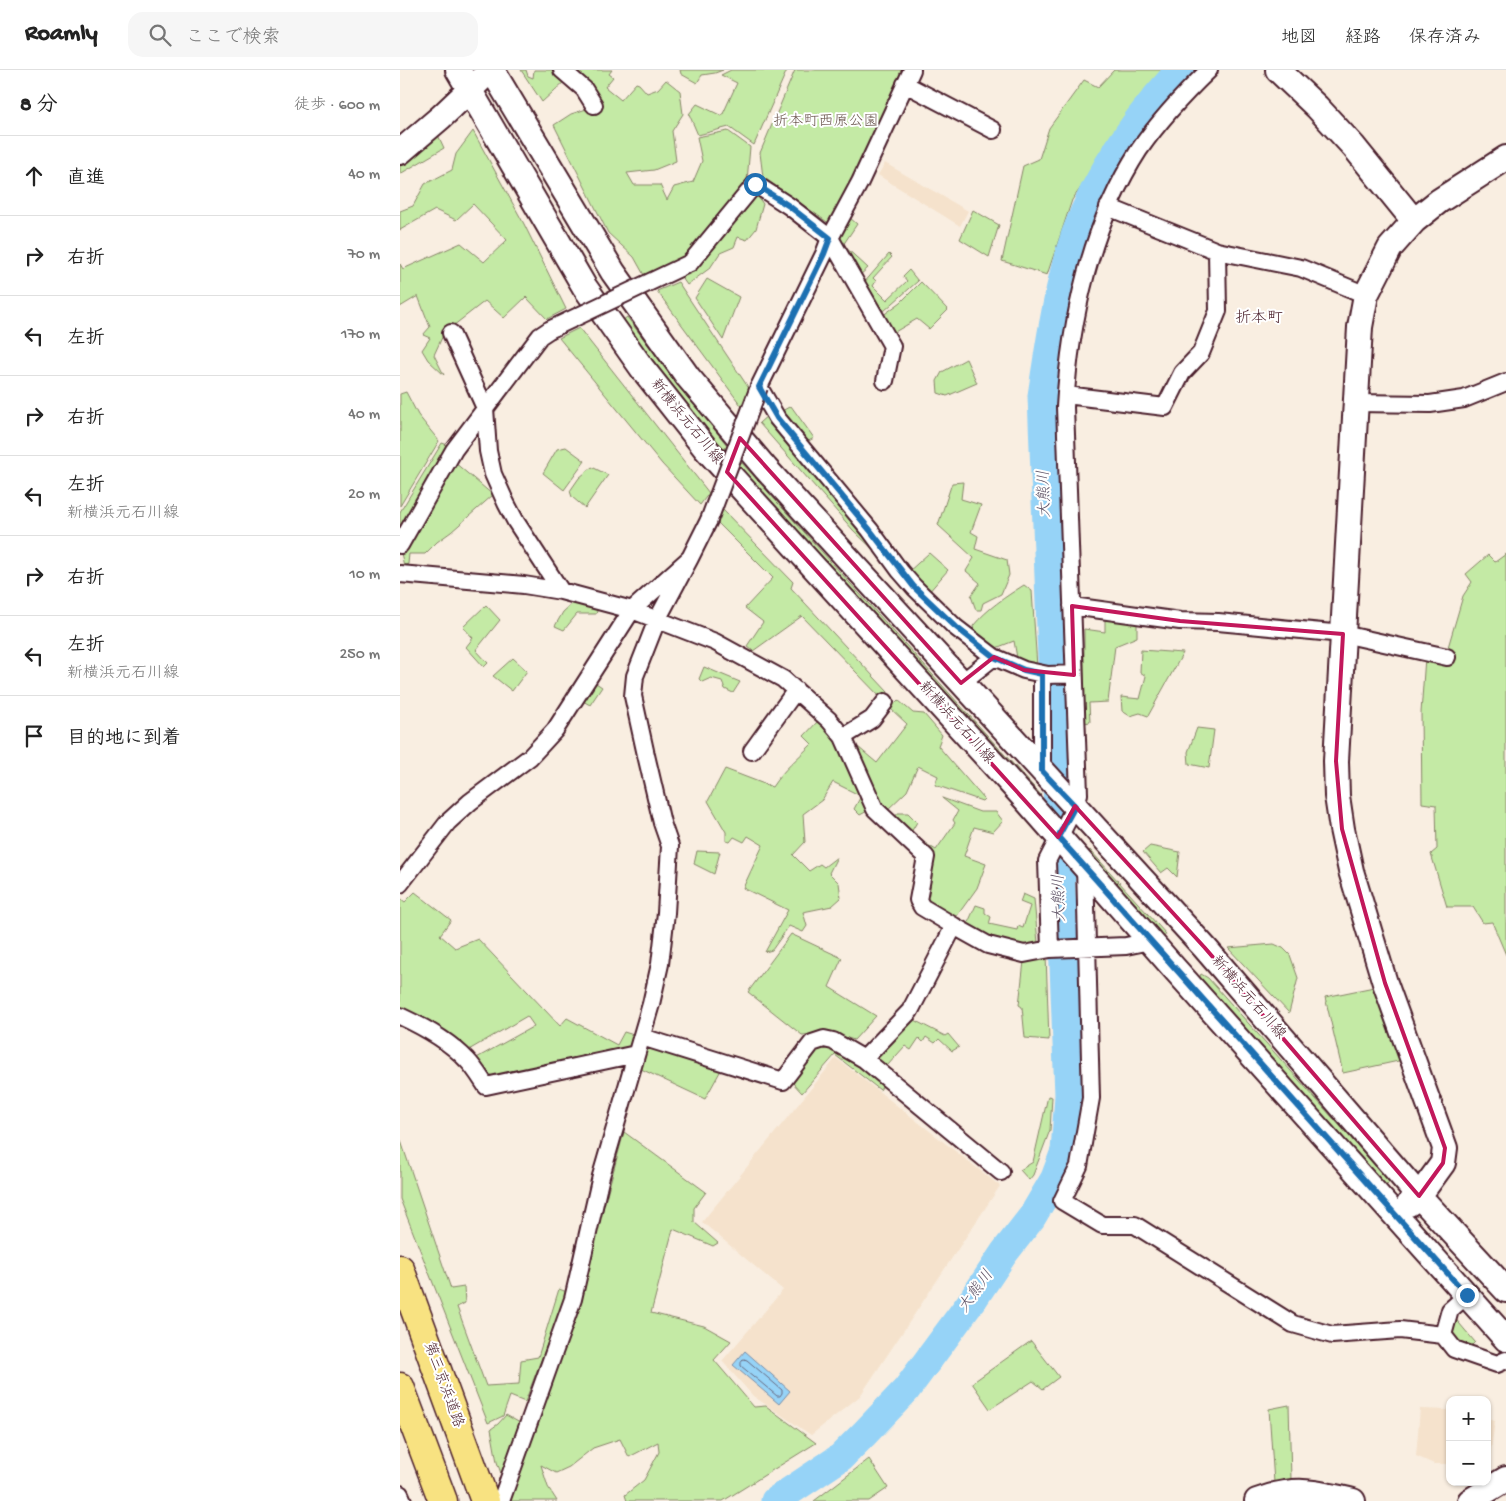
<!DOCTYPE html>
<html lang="ja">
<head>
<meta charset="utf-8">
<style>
	:root { --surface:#fff; --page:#f6f6f6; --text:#222; --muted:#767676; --line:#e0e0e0 }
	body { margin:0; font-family:"Gochi Hand","Klee One",sans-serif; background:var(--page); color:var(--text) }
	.controls { position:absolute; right:15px; bottom:15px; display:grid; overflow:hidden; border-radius:10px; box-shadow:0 1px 4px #0004 }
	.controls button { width:45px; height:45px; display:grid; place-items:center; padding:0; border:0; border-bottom:1px solid var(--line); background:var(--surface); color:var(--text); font:25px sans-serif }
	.stop { position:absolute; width:15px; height:15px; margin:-11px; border:4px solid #1f6fb2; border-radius:50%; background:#fff }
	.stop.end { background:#1f6fb2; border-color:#fff; box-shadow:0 1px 5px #0008 }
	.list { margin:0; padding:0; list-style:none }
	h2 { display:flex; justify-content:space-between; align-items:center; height:65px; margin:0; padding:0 20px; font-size:21px }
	h2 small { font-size:16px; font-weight:400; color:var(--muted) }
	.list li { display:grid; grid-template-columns:32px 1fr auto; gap:15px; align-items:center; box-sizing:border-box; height:80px; padding:0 20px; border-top:1px solid var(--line) }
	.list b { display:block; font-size:19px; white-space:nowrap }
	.list p { margin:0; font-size:16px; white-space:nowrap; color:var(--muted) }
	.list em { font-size:16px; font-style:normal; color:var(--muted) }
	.icon { flex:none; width:28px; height:28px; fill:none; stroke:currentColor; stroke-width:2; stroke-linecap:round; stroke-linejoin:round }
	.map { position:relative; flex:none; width:1106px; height:1431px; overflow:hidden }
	header { display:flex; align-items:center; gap:30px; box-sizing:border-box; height:70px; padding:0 25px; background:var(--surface); border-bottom:1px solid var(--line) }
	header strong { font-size:24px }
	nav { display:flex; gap:28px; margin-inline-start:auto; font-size:18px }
	.search { width:350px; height:45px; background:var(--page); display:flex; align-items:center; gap:12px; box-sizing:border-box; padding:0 18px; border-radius:15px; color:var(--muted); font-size:19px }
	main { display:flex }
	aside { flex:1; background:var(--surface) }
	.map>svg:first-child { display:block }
	.built { fill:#f5e2cc }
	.green { fill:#c4eaa5; stroke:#878468 }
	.water { fill:#96d3f7; stroke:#788ba5 }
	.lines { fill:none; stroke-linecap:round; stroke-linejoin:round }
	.shore { stroke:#68677d; stroke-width:1 }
	.river { stroke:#96d3f7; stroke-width:29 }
	.street-casing { stroke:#4a1f2b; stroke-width:20 }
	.secondary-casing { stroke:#4a1f2b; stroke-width:28 }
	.highway-casing { stroke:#4a1f2b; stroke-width:31 }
	.street { stroke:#fff; stroke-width:16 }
	.secondary { stroke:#fff; stroke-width:24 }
	.highway { stroke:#f8e281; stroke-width:28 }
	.street-bridge-casing { stroke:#4a1f2b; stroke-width:20; stroke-linecap:butt }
	.street-bridge { stroke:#fff; stroke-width:16 }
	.route { stroke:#1f6fb2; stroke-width:6 }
	.marked { fill:none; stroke:#c2185b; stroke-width:4; stroke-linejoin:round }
	.labels { text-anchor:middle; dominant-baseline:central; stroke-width:4; stroke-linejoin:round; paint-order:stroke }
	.park-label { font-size:15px; fill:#68524a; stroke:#fff }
	.street-label { font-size:15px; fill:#4a1f2b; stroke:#fff }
	.neighbourhood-label { font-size:16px; fill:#4a1f2b; stroke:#fff }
	.water-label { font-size:16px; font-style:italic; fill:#615568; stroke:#fff }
</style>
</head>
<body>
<header>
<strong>Roamly</strong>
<div class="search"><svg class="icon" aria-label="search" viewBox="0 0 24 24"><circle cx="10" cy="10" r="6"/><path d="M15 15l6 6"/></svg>ここで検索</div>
<nav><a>地図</a><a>経路</a><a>保存済み</a></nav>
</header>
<main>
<aside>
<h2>8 分<small>徒歩 · 600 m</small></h2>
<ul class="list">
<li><svg class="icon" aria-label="ahead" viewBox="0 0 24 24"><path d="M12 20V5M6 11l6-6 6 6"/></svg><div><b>直進</b></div><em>40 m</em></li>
<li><svg class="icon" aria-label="right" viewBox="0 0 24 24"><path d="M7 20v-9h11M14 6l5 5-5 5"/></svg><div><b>右折</b></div><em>70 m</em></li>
<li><svg class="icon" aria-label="left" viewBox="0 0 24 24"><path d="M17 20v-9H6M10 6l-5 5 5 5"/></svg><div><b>左折</b></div><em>170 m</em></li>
<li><svg class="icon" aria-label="right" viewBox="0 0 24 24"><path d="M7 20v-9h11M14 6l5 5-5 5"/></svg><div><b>右折</b></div><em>40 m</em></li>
<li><svg class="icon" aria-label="left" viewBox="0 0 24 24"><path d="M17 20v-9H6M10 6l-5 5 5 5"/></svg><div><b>左折</b><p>新横浜元石川線</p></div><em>20 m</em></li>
<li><svg class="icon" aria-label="right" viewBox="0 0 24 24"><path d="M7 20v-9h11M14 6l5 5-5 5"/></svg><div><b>右折</b></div><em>10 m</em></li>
<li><svg class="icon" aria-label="left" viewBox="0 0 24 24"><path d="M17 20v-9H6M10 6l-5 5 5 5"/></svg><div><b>左折</b><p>新横浜元石川線</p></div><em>250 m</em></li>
<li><svg class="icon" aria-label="arrive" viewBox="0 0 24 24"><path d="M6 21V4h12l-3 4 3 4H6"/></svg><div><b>目的地に到着</b></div></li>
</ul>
</aside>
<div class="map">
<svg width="1106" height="1431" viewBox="0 0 1106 1431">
	<rect width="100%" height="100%" fill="#f9eee1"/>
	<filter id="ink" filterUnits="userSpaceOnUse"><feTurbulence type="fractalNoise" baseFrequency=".02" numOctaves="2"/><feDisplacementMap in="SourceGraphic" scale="10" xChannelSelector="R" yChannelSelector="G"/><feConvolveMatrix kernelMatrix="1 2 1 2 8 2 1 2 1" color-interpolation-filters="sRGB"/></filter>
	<g filter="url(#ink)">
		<!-- built -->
		<path class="built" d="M 485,93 L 568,141 L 560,156 L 478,105 Z
			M 436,988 L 600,1116 L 460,1326 L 411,1365 L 353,1326 L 322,1291 L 383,1220 L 302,1152 Z
			M 1020,1339 L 1050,1340 L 1050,1394 L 1034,1394 L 1016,1386 Z
			M 1087,1349 L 1095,1351 L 1089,1394 L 1087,1394 Z"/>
		<!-- green -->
		<path class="green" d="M 121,0 L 126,0 L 128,6 L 133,8 L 134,0 L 155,0 L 166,10 L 142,32 Z
			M 179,0 L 212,0 L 209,4 L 213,7 L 205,17 L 221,30 L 236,13 L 239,14 L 247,23 L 258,19 L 266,10 L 280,21 L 283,44 L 272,61 L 276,91 L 254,100 L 227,103 L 234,115 L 260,115 L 267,130 L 274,117 L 293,112 L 302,91 L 297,67 L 328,61 L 350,77 L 347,111 L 363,134 L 356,159 L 347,170 L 338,167 L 334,177 L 320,183 L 310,198 L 287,215 L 273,195 L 244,205 L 234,187 L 208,163 L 154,55 L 171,44 L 199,35 L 176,3 Z
			M 280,0 L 323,0 L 315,3 L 302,5 L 297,13 L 281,4 Z
			M 331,0 L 387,0 L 354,75 L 329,57 L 298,65 L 289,44 L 297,34 L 322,46 L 337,13 L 321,5 Z
			M 395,0 L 505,0 L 430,154 L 363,107 L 360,83 Z
			M 714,0 L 764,0 L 672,130 L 647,205 L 602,191 L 623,96 L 639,89 L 649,58 L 684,10 L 698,17 Z
			M 73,61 L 124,154 L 166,239 L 147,249 L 126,227 L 104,248 L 85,231 L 44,263 L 34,285 L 44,305 L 28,290 L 22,280 L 30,268 L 23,265 L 30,257 L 18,226 L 0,237 L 0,194 L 3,199 L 61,173 L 84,192 L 107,170 L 73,134 L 56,150 L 35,140 L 0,160 L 0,141 L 13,136 L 25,114 L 52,100 L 56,84 Z
			M 38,65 L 44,78 L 0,104 L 0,94 L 9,85 Z
			M 573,140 L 599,155 L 589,187 L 560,169 Z
			M 450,148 L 457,154 L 443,175 L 468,198 L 459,206 L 437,170 Z
			M 489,184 L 492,187 L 473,208 L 476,211 L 473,216 L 487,230 L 507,211 L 503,206 L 509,200 L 518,211 L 484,241 L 463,214 Z
			M 307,209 L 339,227 L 323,270 L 295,228 Z
			M 278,212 L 350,320 L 343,338 L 257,221 Z
			M 521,212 L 548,240 L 529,259 L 517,249 L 493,263 L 482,246 L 501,232 Z
			M 227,247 L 286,325 L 341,392 L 641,725 L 637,731 L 337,399 L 279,330 L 222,251 Z
			M 179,258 L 309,423 L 300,435 L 262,394 L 159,268 Z
			M 566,289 L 577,313 L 547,326 L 538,323 L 537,311 L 542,302 Z
			M 6,322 L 18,345 L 39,371 L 0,436 L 0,324 Z
			M 391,336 L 414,368 L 405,373 L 380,342 Z
			M 368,345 L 480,486 L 453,460 L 359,353 Z
			M 42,373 L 51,376 L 0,469 L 0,442 Z
			M 166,377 L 185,391 L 164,420 L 143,403 L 157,379 Z
			M 54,392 L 93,425 L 51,462 L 37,472 L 25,484 L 9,484 L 8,494 L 4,496 L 1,483 Z
			M 192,397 L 208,405 L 185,438 L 172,427 L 170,421 L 179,408 Z
			M 563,412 L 561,429 L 581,435 L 571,462 L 578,466 L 575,479 L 607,490 L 609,505 L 601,524 L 583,533 L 581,540 L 576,540 L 571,526 L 580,513 L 566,501 L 574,488 L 538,455 L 552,413 Z
			M 323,440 L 393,512 L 391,518 L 488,622 L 483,630 L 402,546 L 353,581 L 347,576 L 363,552 L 345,538 L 373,508 L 316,451 Z
			M 529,483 L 548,500 L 528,523 L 507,503 Z
			M 1106,484 L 1106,885 L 1092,852 L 1083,853 L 1073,837 L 1047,837 L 1031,784 L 1037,779 L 1036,735 L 1022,733 L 1021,643 L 1025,587 L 1044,591 L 1063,526 L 1072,512 L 1066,504 L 1088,485 L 1095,492 Z
			M 624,515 L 632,521 L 637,597 L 631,597 L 617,588 L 614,571 L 596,578 L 574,561 L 573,556 C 587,539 605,527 624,515 Z
			M 174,532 L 198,538 L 196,544 L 177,544 L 164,560 L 155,556 L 163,542 Z
			M 86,535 L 100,550 L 76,580 L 88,593 L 84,597 L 66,577 L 73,568 L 63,557 Z
			M 705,549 L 737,554 L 737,567 L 715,576 L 708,632 L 689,633 L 690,652 L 684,653 L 684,559 L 705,562 Z
			M 741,580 L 783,583 L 748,646 L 740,643 L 730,646 L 722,641 L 721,627 L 740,629 L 746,606 L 740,602 Z
			M 113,588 L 127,601 L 112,621 L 93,606 Z
			M 304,597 L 340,612 L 333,623 L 325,619 L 322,611 L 311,608 L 302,612 L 299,609 Z
			M 193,611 L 202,617 L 190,635 L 181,630 Z
			M 498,630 L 513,643 L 524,644 L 542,665 L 538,676 L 584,729 L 582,731 L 535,715 L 538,706 L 518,696 L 507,721 L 485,742 L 454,680 L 458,677 L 477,693 L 507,654 L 490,638 Z
			M 403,637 L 440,668 L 471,739 L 460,745 L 454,739 L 461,726 L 433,712 L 422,730 L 403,744 L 405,772 L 393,785 L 409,801 L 420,794 L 424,797 L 437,787 L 429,803 L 439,813 L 441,828 L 432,836 L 403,842 L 407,856 L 403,862 L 389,856 L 372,880 L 365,882 L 388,840 L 343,818 L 363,775 L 348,766 L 344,772 L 334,767 L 330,772 L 326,771 L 326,762 L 308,731 L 325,699 L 372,717 C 383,700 398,688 412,674 L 404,666 L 418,651 Z
			M 797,658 L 814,660 L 809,698 L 789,694 L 788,682 Z
			M 542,728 L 580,742 L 596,742 L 603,751 L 593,762 L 574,757 L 564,786 L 586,794 L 577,818 L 554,850 L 524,834 L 533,789 L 492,751 L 498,743 L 508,743 L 517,752 L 510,764 L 536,780 L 555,753 L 553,750 L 558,741 Z
			M 750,776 L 780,782 L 777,807 L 768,798 L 761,803 L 743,782 Z
			M 690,780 L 766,864 L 762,870 L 685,785 Z
			M 297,781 L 320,782 L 314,804 L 294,794 Z
			M 15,822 L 51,850 L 40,865 L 55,878 L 78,869 L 160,956 L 167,948 L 217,975 L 224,962 L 237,966 L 233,980 L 90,1011 L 73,990 L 134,956 L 127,946 L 67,981 L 0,941 L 0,828 L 5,832 Z
			M 623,824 L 634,829 L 638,873 L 624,876 L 590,870 L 567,855 L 576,835 L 585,838 L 585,843 L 591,847 L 589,854 L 617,860 L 618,856 L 623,858 L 630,836 L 620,832 Z
			M 391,864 L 442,888 L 429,917 L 476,946 L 454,970 L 431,963 L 402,965 L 348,922 Z
			M 874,874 L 883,878 L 890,885 L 898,908 L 889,943 L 828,878 Z
			M 646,885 L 649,970 L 625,968 L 622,937 L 619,935 L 624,891 Z
			M 801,904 L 808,908 L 990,1112 L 985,1117 L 798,910 Z
			M 979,916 L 1003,990 L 943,1003 L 925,927 Z
			M 510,948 L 545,966 L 548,964 L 559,977 L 552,981 L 539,969 L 535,973 L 526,967 L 523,972 L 519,968 L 511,980 L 505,976 L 487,996 L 474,986 Z
			M 432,976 L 484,1014 L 480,1020 L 435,985 L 402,1023 L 392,1012 L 412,980 Z
			M 246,977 L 321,1000 L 305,1029 L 241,999 Z
			M 648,1026 L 652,1027 L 650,1060 L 633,1105 L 629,1110 L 620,1100 L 633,1092 Z
			M 224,1062 L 306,1122 L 294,1138 L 294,1152 L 318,1173 L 313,1176 L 273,1159 L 251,1243 L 304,1256 L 331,1271 L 314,1290 L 354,1337 L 366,1336 L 416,1373 L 323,1431 L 227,1431 L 225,1425 L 244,1410 L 259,1382 L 258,1372 L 229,1387 L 220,1369 L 193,1378 L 169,1397 L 156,1403 L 141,1395 L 148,1417 L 157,1431 L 111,1431 L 108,1423 L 176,1238 Z
			M 0,1068 L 51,1219 L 64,1217 L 65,1233 L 57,1237 L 86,1316 L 119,1314 L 121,1290 L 138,1287 L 159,1219 L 167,1222 L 125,1332 L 110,1326 L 103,1346 L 88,1353 L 0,1129 Z
			M 1054,1247 L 1075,1272 L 1070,1277 L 1057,1276 L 1046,1265 Z
			M 631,1271 L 659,1307 L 643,1319 L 633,1311 L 590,1339 L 572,1313 Z
			M 889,1335 L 891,1409 L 874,1413 L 869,1339 Z
			M 106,1345 L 120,1353 L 104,1412 L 97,1392 L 91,1359 L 98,1354 Z
			M 469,1389 L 488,1418 L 469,1431 L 414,1431 Z"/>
		<!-- water -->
		<path class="water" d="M 345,1281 L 390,1321 L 379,1334 L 333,1295 Z"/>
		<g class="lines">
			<!-- shore -->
			<path class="shore" d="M 344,1289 L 347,1290 L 382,1320 L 382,1323 L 380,1326 L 377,1326 L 341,1296 L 341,1293 Z"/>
			<!-- river -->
			<path class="river" d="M 375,1431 L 441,1387 L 464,1364 L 506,1320 L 574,1228 L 604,1183 L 632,1147 L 655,1108 L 665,1081 L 669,1025 L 642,326 C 649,279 656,233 668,188 C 688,117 730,54 780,0"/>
			<defs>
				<path id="street" d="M 162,0 L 184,19 L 194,35
					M 512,0 L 460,112 L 430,168 L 424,184 L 359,317 L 377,348 L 470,460 L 500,501 L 514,517 L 555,557 L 594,587 L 624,600 L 648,605 L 674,604
					M 505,14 L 593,60
					M 708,137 L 817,181 L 901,198 L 966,225
					M 290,193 L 355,114 L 389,136 L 430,168 L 492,276 L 485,311
					M 51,263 L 85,338 L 88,381 L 93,404 L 106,433 L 116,452 L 161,521
					M 666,325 L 765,337 L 782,303 L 801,283 L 818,241 L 817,181
					M 955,333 L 1030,334 L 1064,329 L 1106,312
					M 0,475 L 54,380 L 140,266 L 149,260
					M 0,504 L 124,515 L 161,521 L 232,540 L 315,572 L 359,596 L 383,609 L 429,650 L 443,667 L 475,739 L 526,787 L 518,830 L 522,837 L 554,856 L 510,941 L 464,989
					M 672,536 L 780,551 L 818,552 L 943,564 L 1047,587
					M 642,604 L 642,701
					M 561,613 L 594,587
					M 443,667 L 472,649 L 485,632
					M 352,681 L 396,620
					M 685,797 L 691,1028 L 679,1096 L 662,1131 L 702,1155 L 735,1155 L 893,1254 L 932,1265 L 1000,1260 L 1043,1265 L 1054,1279 L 1097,1294 L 1106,1290
					M 0,814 L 48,752 L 70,732 L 130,687 L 155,660 L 232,540 L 290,488 L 309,450
					M 554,856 L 588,875 L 624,884 L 650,879 L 726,876 L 750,871
					M 650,879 L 647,791 L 675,736 L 679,724 L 665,337 C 670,251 691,154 739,80 C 759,51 784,24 809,0
					M 0,946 C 24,957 49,971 67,990 C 74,997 80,1007 86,1016 L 236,984
					M 242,967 L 383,1011 L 412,973 L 424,969 L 433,971 L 464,989 L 601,1102
					M 1043,1265 L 1050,1240 L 1067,1225
					M 0,1424 L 3,1431
					M 101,1431 L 173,1229 L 201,1106 L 251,934 L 260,894 L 266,843 L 270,776 L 262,753 L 246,685 L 233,626 L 235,606 L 257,550 L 290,488"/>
				<path id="secondary" d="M 58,0 L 184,216 L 242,298 L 306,379 L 628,732 L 773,897 L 1106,1269
					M 92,0 L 213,202 L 288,307 L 366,399 L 805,878 L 1019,1126 L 1106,1220
					M 878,0 L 917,37 L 954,77 L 1014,151
					M 0,82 L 41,47 L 80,10
					M 1009,1134 L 1019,1126 L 1043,1093 L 1045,1078 L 985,913 L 951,801 L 942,759 L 937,726 L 936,691 L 960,257 L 966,225 L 990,178 L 1014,151 L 1039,131 L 1106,88
					M 857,1431 C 895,1416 915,1422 953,1431
					M 1070,1431 L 1106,1409"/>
				<path id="highway" d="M 0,1199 L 85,1431
					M 0,1317 L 43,1431"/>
			</defs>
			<!-- street casing -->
			<use href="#street" class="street-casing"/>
			<!-- secondary casing -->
			<use href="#secondary" class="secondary-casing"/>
			<!-- highway casing -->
			<use href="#highway" class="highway-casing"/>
			<!-- street -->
			<use href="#street" class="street"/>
			<!-- secondary -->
			<use href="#secondary" class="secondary"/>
			<!-- highway -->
			<use href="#highway" class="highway"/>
			<defs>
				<path id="street-bridge" d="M 149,260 L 290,193
					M 309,450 L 359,317"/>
			</defs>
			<!-- street-bridge casing -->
			<use href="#street-bridge" class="street-bridge-casing"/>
			<!-- street-bridge -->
			<use href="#street-bridge" class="street-bridge"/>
		</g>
	</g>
	<g class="lines" filter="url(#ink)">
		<!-- route -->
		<path class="route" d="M 355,114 L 389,136 L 430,168 L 424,184 L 359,317 L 377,348 L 470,460 L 514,517 L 556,557 L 594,587 L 624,600 L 642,604 L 642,701 L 675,736 L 658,767 L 1067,1225"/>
	</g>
	<!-- marked area -->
	<path class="marked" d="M 340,368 L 561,613 L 594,587 L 624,600 L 674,605 L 672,536 L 780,551 L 943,564 L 936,691 L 942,759 L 985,913 L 1045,1078 L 1043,1093 L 1019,1126 L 805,878 L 675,736 L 658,767 L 327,402 Z"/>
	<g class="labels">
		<!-- park labels -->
		<g class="park-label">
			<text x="426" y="52">折本町西原公園</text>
		</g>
		<!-- street labels -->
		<g class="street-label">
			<text transform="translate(286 352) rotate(51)">新横浜元石川線</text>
			<text transform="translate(556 653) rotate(48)">新横浜元石川線</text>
			<text transform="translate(848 928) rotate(49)">新横浜元石川線</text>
			<text transform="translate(43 1315) rotate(70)">第三京浜道路</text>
		</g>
		<!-- neighbourhood labels -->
		<g class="neighbourhood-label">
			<text x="859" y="249">折本町</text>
		</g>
		<!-- water labels -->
		<g class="water-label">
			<text transform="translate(646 424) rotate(-92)">大熊川</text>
			<text transform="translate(661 828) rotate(-92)">大熊川</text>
			<text transform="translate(577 1222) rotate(-54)">大熊川</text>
		</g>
	</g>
</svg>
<div class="controls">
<button>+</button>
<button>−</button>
</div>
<div class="stop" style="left:355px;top:114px"></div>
<div class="stop end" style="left:1067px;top:1225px"></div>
</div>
</main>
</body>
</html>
